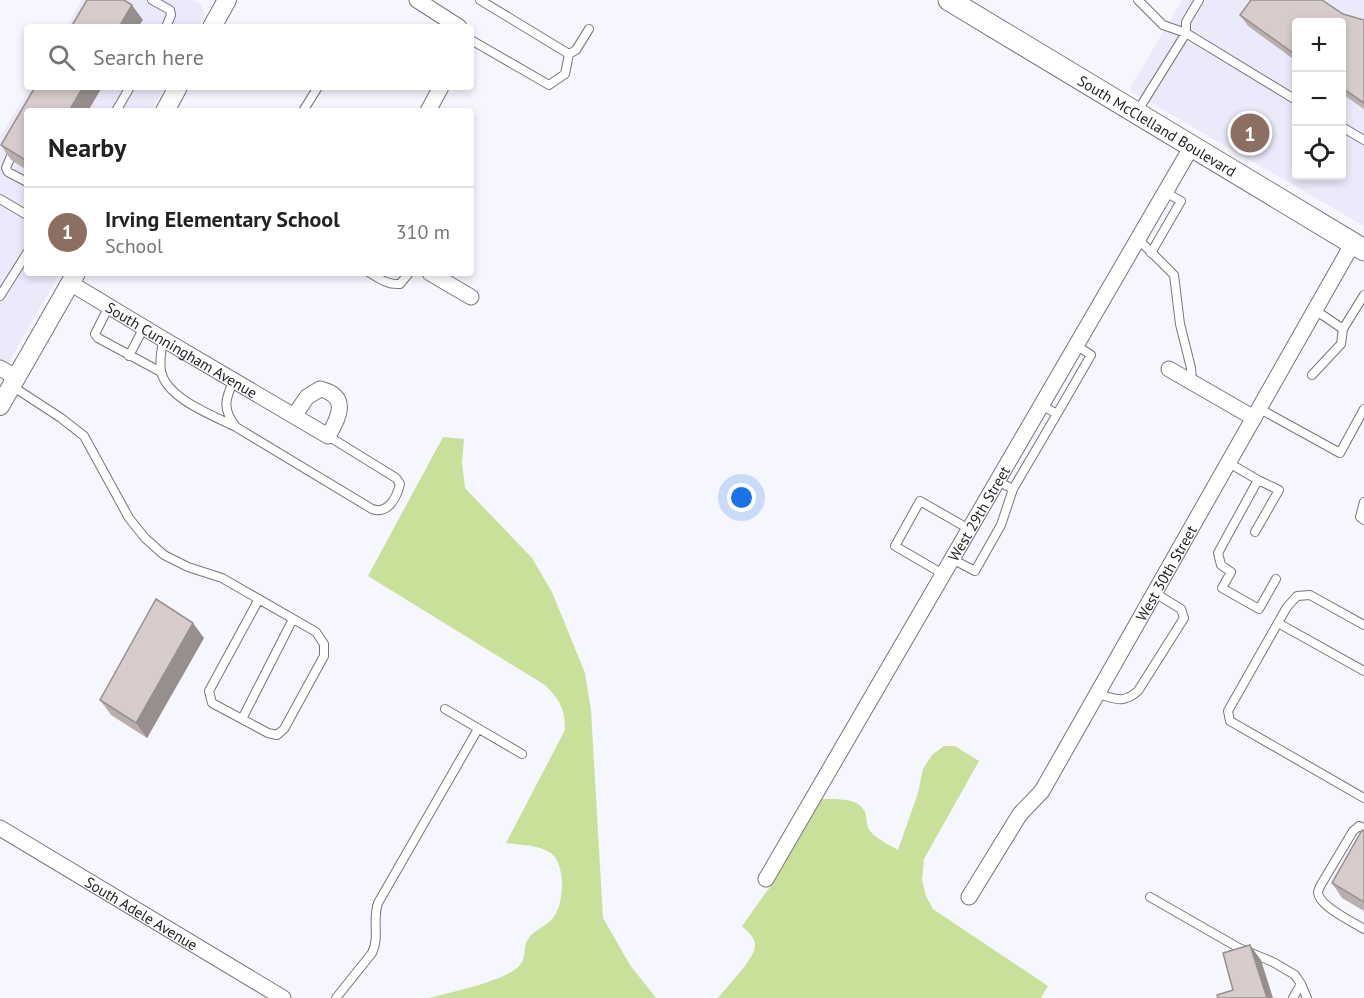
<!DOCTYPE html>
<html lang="en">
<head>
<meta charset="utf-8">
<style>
	:root { --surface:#fff; --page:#f6f6f6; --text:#222; --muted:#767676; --line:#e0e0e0; --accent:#26784a }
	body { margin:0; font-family:"PT Sans",sans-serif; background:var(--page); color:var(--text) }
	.controls { position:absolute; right:18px; top:18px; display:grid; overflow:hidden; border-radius:6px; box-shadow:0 3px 9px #0003 }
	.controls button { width:54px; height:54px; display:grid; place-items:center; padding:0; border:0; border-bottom:2px solid var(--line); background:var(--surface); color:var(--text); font:30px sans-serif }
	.you { position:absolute; left:742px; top:498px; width:21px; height:21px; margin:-15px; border:4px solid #fff; border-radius:50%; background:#1a73e8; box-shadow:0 0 0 9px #1a73e833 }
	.badge { display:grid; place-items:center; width:39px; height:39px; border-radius:50%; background:var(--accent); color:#fff; font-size:20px; font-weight:700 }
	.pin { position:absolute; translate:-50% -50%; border:3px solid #fff; box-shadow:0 2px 6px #0006 }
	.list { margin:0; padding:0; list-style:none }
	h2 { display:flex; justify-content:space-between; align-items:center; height:78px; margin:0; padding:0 24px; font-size:26px }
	h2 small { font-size:20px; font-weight:400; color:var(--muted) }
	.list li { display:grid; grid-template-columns:39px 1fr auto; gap:18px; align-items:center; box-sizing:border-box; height:90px; padding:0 24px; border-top:2px solid var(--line) }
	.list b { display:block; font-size:22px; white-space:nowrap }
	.list p { margin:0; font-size:20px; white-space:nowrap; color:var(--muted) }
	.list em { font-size:20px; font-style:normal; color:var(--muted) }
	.icon { flex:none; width:33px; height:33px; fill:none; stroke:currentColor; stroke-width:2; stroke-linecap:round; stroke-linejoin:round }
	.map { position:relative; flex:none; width:1364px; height:998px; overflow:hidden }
	.search { position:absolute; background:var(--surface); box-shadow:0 3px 9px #0003; left:24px; top:24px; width:450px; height:66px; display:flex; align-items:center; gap:15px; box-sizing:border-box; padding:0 21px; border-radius:6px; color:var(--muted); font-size:22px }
	.panel { position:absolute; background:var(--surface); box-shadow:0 3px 9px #0003; left:24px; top:108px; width:450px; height:168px; border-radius:6px }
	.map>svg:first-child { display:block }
	.built { fill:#ebeafb; fill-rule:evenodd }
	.green { fill:#c9e09a }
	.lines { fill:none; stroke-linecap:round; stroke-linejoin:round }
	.service-casing { stroke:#76757e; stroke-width:10 }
	.minor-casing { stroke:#76757e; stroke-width:17 }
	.tertiary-casing { stroke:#76757e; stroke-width:20 }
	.secondary-casing { stroke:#76757e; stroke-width:23 }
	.service { stroke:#fff; stroke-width:8 }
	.minor { stroke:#fff; stroke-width:15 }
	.tertiary { stroke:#fff; stroke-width:18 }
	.secondary { stroke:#fff; stroke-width:21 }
	.wall { fill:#b9afaf }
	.shaded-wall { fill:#968f8e }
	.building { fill:#d7cccb; stroke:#968f8e; stroke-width:1.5 }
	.labels { text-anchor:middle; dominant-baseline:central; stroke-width:5; stroke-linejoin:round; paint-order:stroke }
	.street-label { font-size:15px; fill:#1f1e22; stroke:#fff }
</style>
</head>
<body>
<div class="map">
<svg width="1364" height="998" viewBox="0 0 1364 998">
	<rect width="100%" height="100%" fill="#f6f6fe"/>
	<!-- built -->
	<path class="built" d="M 82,0 L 193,0 L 201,5 L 205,14 L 199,27 L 66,27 Z
		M 1182,0 L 1364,0 L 1364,226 L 1129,90 ZM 1296,22 L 1342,22 L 1342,176 L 1296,176 Z
		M 30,87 L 165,87 L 151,111 L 27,111 L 27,273 L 60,273 L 2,374 L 0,372 L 0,137 Z"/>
	<!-- green -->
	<path class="green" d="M 443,437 L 464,439 L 462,463 L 465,488 L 532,558 L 552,592 L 585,673 L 591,710 L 603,918 L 630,965 L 656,998 L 429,998 C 451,992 500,982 517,968 C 528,959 522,948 528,939 C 534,930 547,926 553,918 C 565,904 567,859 547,851 C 536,845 519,845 506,843 L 565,730 C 565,709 560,700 545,685 L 368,576 Z
		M 944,746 L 955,746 L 979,761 L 924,859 L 922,880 L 926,896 L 933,909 L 1048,986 L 1041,998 L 718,998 C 726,987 756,958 755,945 C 755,937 747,931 742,926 L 772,884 L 821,799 C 834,799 859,797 865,812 C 867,818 866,826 870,831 C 877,839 889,845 898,850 L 918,793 L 923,769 L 932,755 Z"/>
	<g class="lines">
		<defs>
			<path id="service" d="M 152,0 L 170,10 L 171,15 L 166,27
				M 1138,0 L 1163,25 L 1186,33 L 1186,22 L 1199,0
				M 471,40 L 549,85 L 565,74 L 569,54 L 480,0
				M 569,54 L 576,50 L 589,29
				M 116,111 L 130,87
				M 303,111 L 318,87
				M 1137,112 L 1186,33 L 1296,100
				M 1342,127 L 1364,140
				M 14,149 L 6,168 L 8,172 L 27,182
				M 0,199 L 27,215
				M 1138,239 L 1174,275 L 1180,324 L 1191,368 L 1192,382
				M 1151,253 L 1181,201 L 1165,192
				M 370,273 C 380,279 388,285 400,284 L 409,273
				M 0,296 L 27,253
				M 109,306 L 95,334 L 98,338 L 161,372
				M 1315,310 L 1343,329 L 1364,295
				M 163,339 C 162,349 159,361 161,371 C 166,398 212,415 234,426
				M 129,356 L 144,327
				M 1312,375 L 1341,344 L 1343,329
				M 234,380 C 225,399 222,409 236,427 L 372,509 C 388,515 397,497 400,484 L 396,478 L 328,436
				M 12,386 L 61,418 L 84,436 L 129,518 L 145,538 L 164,555 L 188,567 L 222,578 L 316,632 L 324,644 L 324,656 L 284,729 L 277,735 L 268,733 L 212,703 L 209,691 L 259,599
				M 1260,409 L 1340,453 L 1364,409
				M 1057,414 L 1091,355 L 1076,345
				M 1229,463 L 1258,480 L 1218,553 L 1221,565 L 1231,572 L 1222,588 L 1259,609 L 1276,579
				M 1013,489 L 1057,414 L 1041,405
				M 1364,502 L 1360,517 L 1364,520
				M 1255,532 L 1279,490 L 1258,480
				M 952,559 L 975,571 L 1001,525 L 1013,489 L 997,481
				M 943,574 L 895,546 L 920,501 L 969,529
				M 1278,623 L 1364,671
				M 1364,625 L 1310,595 L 1297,596 L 1287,607 L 1228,711 L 1230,721 L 1364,798
				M 1098,694 C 1116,699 1123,704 1138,691 L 1184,618 L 1181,609 L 1155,593
				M 445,709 L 522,754
				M 242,719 L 293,619
				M 1364,828 L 1359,826 L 1353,831 L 1322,883 C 1321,884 1318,891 1318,892 C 1318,906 1353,922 1364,929
				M 1150,897 L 1239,948 L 1273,962 L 1295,975 L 1301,984 L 1307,998
				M 336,998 L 372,953 C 380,937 372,920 378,903 L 478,729
				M 1293,998 L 1301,984"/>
			<g id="minor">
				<path d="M 417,0 L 459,27"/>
				<path d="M 428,111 L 441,87"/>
				<path d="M 430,273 L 471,297"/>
				<path id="s1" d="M 70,283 L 163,339 L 328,436 C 339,418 350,396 320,389 L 307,397 L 294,416"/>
				<path d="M 0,368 L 17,378"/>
				<path d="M 1169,369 L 1254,418"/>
				<path id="s2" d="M 0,828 L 283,998"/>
				<path id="s3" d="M 766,879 L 1192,146"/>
				<path id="s4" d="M 969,897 L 1020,814 L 1042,791 L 1353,243"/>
			</g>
			<path id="tertiary" d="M 212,27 L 227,0
				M 165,111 L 178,87
				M 0,406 L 76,273"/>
			<g id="secondary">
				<path id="s5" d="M 949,0 L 1364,250"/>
			</g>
		</defs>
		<!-- service casing -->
		<use href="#service" class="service-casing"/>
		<!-- minor casing -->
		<use href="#minor" class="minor-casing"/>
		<!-- tertiary casing -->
		<use href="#tertiary" class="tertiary-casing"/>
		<!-- secondary casing -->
		<use href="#secondary" class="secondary-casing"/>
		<!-- service -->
		<use href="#service" class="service"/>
		<!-- minor -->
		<use href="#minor" class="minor"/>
		<!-- tertiary -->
		<use href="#tertiary" class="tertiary"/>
		<!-- secondary -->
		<use href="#secondary" class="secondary"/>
	</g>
	<!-- wall -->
	<path class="wall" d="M 1240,15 L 1364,20 L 1364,109 L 1341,93 L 1341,22 L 1296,22 L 1296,61 L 1248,26 Z
		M 35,87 L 102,87 L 88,111 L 27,111 L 27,170 L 11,160 L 1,145 Z
		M 204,638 L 147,738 L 111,715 L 100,700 Z
		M 1364,831 L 1364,911 L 1342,898 L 1332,883 Z"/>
	<!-- shaded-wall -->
	<path class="shaded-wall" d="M 132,5 L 143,20 L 138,27 L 119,27 Z
		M 83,87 L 102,87 L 88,111 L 69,111 Z
		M 193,623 L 204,638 L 147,738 L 136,723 Z
		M 1250,945 L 1261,960 L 1273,998 L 1267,998 Z"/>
	<!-- building -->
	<path class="building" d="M 87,0 L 124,0 L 132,5 L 119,27 L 71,27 Z
		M 1251,0 L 1322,0 L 1343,14 L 1364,20 L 1364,103 L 1341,87 L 1341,22 L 1296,22 L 1296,55 L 1240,15 Z
		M 35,87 L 83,87 L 69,111 L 27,111 L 27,161 L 1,145 Z
		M 156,599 L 193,623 L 136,723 L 100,700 Z
		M 1362,830 L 1364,831 L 1364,902 L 1332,883 Z
		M 1250,945 L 1267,998 L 1218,998 L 1217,995 L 1233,990 L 1223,953 Z"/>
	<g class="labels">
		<!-- street labels -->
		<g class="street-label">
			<text stroke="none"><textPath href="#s5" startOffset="243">South McClelland Boulevard</textPath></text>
			<text stroke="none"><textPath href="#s1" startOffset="130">South Cunningham Avenue</textPath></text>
			<text stroke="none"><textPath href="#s3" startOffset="423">West 29th Street</textPath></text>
			<text stroke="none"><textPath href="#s4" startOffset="380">West 30th Street</textPath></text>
			<text stroke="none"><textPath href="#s2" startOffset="165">South Adele Avenue</textPath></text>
		</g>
	</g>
</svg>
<div class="controls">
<button>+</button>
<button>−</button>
<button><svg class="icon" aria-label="locate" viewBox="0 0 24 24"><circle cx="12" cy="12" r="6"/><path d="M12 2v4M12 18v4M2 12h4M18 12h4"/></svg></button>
</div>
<div class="you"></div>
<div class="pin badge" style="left:1250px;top:133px;background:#8d6e63">1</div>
<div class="search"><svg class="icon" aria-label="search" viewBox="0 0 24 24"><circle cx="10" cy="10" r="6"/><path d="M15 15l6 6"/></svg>Search here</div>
<section class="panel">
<h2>Nearby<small></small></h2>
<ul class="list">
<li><span class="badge" style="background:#8d6e63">1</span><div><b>Irving Elementary School</b><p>School</p></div><em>310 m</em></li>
</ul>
</section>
</div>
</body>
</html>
